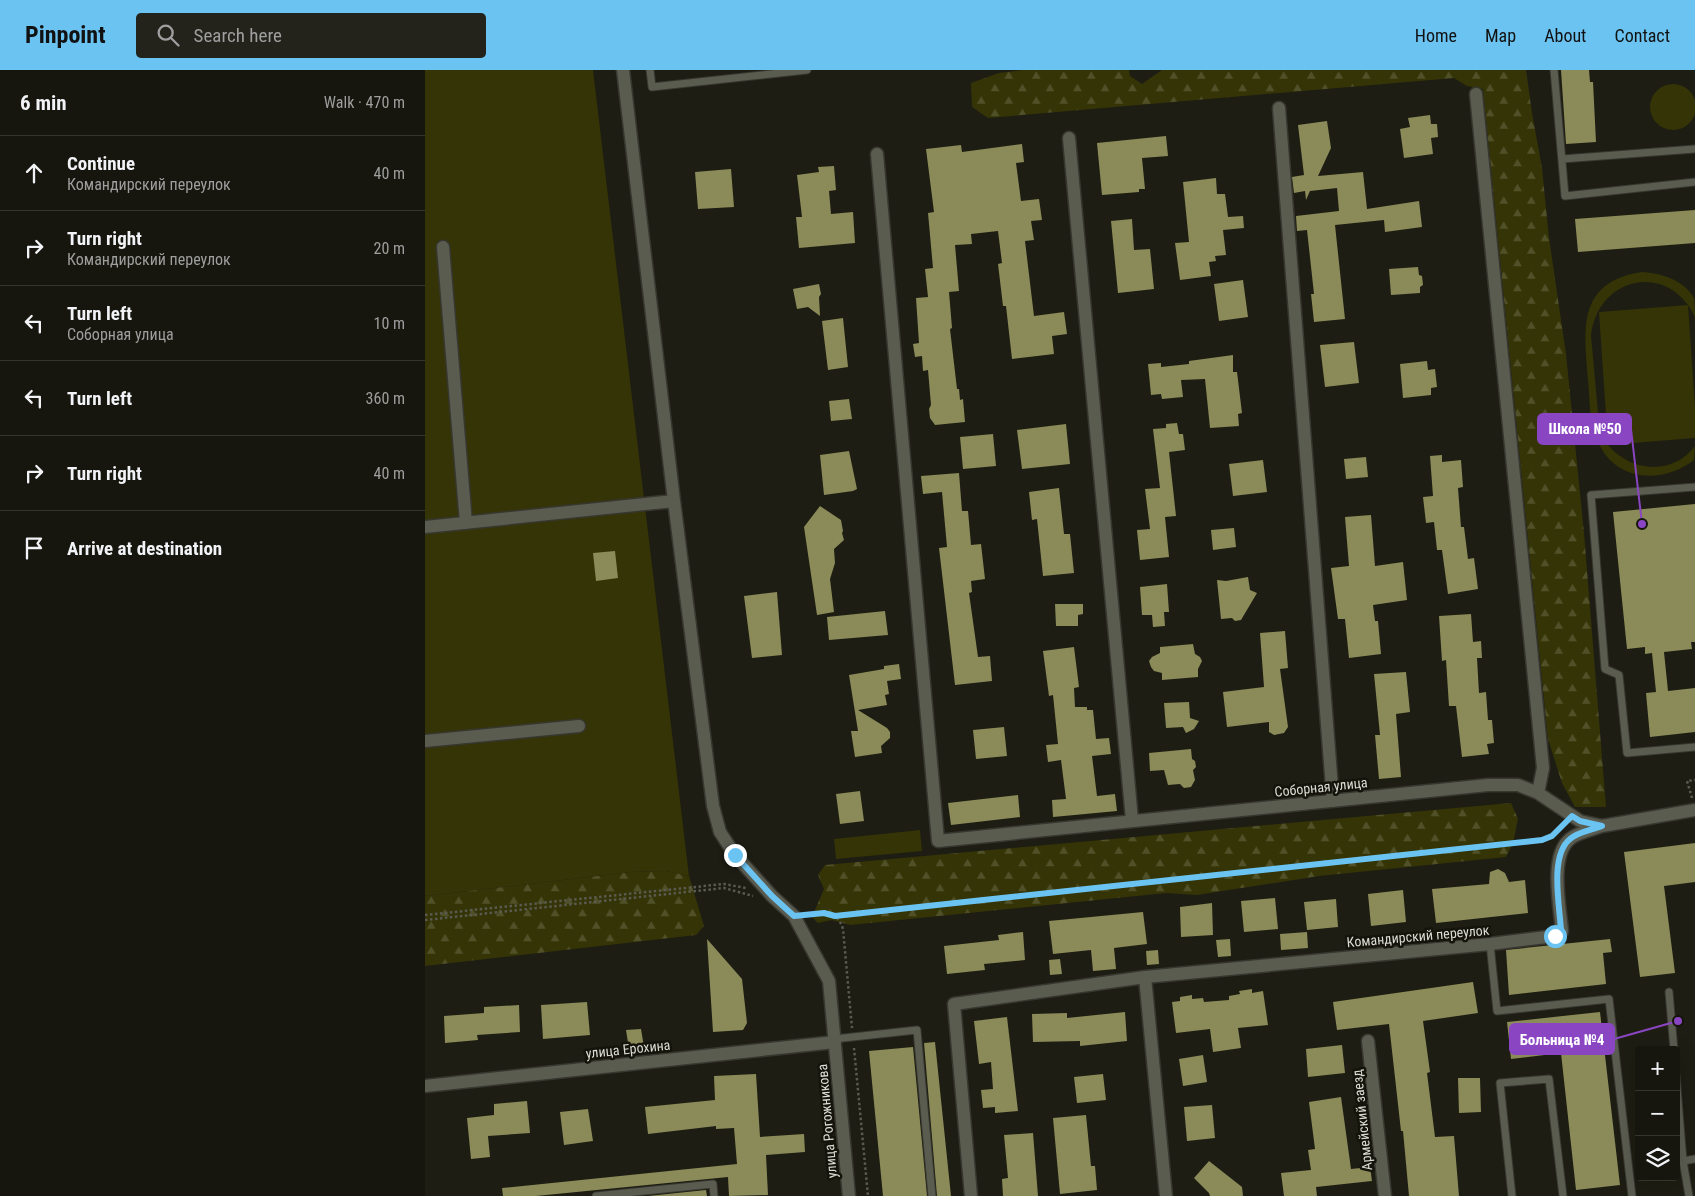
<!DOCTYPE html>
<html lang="en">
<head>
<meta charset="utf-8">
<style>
	:root { --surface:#16160e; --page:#23231c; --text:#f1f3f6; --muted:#9e9f9e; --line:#35352e; --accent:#6bc3f2 }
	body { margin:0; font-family:"Roboto Condensed",sans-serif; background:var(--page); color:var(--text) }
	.controls { position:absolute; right:15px; bottom:15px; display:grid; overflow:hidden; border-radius:5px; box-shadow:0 5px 20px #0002 }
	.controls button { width:45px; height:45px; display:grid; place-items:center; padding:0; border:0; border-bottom:1px solid var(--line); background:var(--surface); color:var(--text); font:25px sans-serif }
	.stop { position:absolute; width:15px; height:15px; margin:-11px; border:4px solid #6bc3f2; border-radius:50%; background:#fff }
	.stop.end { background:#6bc3f2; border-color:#fff; box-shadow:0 1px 5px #0008 }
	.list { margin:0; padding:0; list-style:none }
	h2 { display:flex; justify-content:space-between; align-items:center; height:65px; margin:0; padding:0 20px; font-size:21px }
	h2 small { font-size:16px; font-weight:400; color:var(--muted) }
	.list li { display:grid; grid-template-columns:32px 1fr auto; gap:15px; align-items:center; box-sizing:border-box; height:75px; padding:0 20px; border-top:1px solid var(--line) }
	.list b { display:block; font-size:19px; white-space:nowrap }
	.list p { margin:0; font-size:16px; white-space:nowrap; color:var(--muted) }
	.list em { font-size:16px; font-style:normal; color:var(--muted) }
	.icon { flex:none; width:28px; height:28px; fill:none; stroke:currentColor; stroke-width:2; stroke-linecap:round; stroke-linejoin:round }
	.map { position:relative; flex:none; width:1270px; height:1126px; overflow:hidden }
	header { display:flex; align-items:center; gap:30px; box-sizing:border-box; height:70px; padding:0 25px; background:var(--accent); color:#111 }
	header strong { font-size:24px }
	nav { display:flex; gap:28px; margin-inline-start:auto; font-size:18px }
	.search { width:350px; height:45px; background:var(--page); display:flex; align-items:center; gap:12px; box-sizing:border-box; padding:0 18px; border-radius:5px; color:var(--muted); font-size:19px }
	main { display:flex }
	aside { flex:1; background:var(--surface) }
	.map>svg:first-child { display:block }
	.green { fill:#343406 }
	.forest { fill:url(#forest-firs) }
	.building { fill:#8a8b58 }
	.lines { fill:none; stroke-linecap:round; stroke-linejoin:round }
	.lane-casing { stroke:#373730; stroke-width:9 }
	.street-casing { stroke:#373730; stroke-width:15 }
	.path { stroke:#5a5a51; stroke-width:2.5; stroke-dasharray:2.5 2.5; stroke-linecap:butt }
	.lane { stroke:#5b5c50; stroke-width:7 }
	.street { stroke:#5b5c50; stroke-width:12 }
	.route { stroke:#6bc3f2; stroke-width:6 }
	.labels { text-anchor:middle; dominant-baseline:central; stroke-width:5; stroke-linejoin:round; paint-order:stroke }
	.street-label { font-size:14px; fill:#dcdcd5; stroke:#14140a }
	.leader { fill:none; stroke:#8a46c2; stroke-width:2 }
	.callout-dot { fill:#8a46c2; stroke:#14140a; stroke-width:2 }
	.callout { fill:#8a46c2; stroke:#8a46c2; stroke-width:2 }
	.callout-label { font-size:15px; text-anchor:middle; font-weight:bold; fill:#fff }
</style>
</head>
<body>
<header>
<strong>Pinpoint</strong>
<div class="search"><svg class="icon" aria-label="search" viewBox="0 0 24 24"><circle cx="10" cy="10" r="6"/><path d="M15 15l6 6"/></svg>Search here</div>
<nav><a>Home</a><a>Map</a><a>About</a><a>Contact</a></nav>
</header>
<main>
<aside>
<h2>6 min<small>Walk · 470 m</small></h2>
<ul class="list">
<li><svg class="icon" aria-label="ahead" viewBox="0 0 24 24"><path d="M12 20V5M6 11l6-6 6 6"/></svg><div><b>Continue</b><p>Командирский переулок</p></div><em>40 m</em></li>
<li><svg class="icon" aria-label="right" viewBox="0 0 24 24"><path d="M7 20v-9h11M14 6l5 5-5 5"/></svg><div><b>Turn right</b><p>Командирский переулок</p></div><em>20 m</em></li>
<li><svg class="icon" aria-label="left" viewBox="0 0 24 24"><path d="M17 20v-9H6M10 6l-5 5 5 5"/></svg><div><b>Turn left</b><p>Соборная улица</p></div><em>10 m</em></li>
<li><svg class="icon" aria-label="left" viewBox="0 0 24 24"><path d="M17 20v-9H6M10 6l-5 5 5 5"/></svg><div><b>Turn left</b></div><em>360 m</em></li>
<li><svg class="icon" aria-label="right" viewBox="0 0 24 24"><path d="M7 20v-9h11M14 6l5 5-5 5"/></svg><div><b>Turn right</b></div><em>40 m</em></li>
<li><svg class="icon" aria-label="arrive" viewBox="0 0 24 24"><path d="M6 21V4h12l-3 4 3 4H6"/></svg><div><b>Arrive at destination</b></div></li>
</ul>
</aside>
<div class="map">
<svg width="1270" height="1126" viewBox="0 0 1270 1126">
	<defs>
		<pattern id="forest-firs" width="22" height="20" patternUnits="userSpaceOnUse" patternTransform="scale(1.25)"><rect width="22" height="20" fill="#343406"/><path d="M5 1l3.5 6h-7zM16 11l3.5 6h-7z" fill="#515129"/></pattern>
	</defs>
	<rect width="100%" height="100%" fill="#1d1d13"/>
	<!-- green -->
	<path class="green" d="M 0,0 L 168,0 L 264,806 L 240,801 L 207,802 L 0,826 Z
		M1225 37a23 23 0 1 1 46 0a23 23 0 1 1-46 0Z
		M 1217,202 C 1236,203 1259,210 1269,228 C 1270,233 1270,242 1270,247 C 1244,192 1174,205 1166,265 L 1174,354 L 1178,365 L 1183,375 L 1174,242 L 1263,235 L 1270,337 L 1270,368 L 1183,375 C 1205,402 1248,406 1270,376 L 1269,390 C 1234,417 1184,410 1170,364 C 1164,348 1165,329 1163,311 C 1159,260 1151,212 1217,202 Z
		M 495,760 L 497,781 L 411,789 L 409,769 Z"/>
	<!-- forest -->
	<path class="forest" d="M 598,0 L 704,0 L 705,6 L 717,14 L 737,0 L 1101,0 L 1107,43 L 1117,98 L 1124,168 L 1141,284 L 1159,463 L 1181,737 L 1150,737 L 1137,713 L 1123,669 L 1058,19 L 1042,16 L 1029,8 L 563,48 L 547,37 L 546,13 L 574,3 Z
		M 1086,733 L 1093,749 L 1088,773 L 1081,787 L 894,806 L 772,825 L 741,823 L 425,855 L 407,850 L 393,853 L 387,847 L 399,819 L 393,805 L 400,795 Z
		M 240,801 L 264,806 L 279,856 L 271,865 L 0,896 L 0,826 L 207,802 Z"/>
	<!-- building -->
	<path class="building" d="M 1136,0 L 1164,0 L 1165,12 L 1168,12 L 1171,72 L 1141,74 Z
		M 1005,45 L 1006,54 L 1012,54 L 1013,67 L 1006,68 L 1008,84 L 979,88 L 975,59 L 985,57 L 983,48 Z
		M 902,51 L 906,78 L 893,106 L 938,102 L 942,139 L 994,131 L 997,157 L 960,162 L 959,150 L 910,155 L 920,249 L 889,252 L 886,224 L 889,224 L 882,160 L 872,161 L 871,146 L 914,141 L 912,118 L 885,121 L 881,130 L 880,121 L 869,123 L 867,107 L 879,105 L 873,55 Z
		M 741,66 L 743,86 L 717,88 L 720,119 L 714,119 L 714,122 L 677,125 L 672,73 Z
		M 597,74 L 599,92 L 591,93 L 596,131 L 614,129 L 617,150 L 606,151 L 609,170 L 600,171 L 609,246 L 639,242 L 642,264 L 627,266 L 629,284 L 587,289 L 581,236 L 578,236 L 573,194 L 577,193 L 573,161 L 546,164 L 547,174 L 530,175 L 534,221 L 524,222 L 527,258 L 525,259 L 532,319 L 534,319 L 535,330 L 538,329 L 540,352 L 510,355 L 505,348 L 504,339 L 506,335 L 503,300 L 498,301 L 497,286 L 490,287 L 488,274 L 494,273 L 491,228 L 503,227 L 500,199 L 508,198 L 503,143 L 509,142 L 501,79 L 536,75 L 537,82 Z
		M 409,96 L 411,120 L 404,121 L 406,144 L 428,142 L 430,173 L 374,178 L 371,147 L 377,147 L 372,105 L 394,102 L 393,97 Z
		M 306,99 L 309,137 L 273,139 L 270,102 Z
		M 791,108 L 792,124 L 800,124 L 803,147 L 818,146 L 819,158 L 798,160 L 801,185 L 790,186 L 791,191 L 784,192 L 786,206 L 755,210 L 750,173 L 764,172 L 758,112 Z
		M 1270,140 L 1270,173 L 1153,182 L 1150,149 Z
		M 707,149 L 709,180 L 725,179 L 729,219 L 693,223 L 686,151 Z
		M 993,197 L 994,205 L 997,206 L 998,215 L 995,217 L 995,223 L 966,225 L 964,199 Z
		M 818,210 L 823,247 L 794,251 L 789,214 Z
		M 394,214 L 396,224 L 394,227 L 395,246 L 383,237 L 372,239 L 368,219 Z
		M 418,248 L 423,297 L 403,300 L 397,251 Z
		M 929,272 L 934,313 L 900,317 L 895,275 Z
		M 808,285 L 808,302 L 812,302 L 817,343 L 813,344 L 814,356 L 785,358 L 780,309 L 756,310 L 758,327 L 737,329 L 736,324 L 726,325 L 723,294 L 736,293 L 736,297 L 764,294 L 764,291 Z
		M 1002,291 L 1003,300 L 1010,299 L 1012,317 L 1006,318 L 1006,325 L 978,328 L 975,294 Z
		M 424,329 L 427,349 L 406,351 L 404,331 Z
		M 752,353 L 754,364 L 758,364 L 760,380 L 744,382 L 751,446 L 740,447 L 744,487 L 715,490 L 712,460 L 725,459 L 720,419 L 735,418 L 728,359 L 741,358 L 741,354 Z
		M 641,354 L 645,394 L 597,399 L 592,360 Z
		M 568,364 L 571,396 L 538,399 L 535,367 Z
		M 424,381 L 432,419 L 428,421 L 399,425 L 395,385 Z
		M 1017,385 L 1017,392 L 1036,390 L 1038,417 L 1033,418 L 1036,457 L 1039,457 L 1043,489 L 1049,488 L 1053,519 L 1023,524 L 1017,480 L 1012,480 L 1009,452 L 1001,453 L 998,427 L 1008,426 L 1005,386 Z
		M 941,387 L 943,407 L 921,409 L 919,389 Z
		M 838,390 L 842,422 L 808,426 L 804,394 Z
		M 534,403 L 537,441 L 543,441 L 546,475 L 556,474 L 560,509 L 546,511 L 547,522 L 544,523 L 553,587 L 565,586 L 567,611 L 530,615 L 514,478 L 522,477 L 517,422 L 498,424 L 496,406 Z
		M 634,418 L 639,464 L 645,464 L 649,503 L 618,506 L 612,449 L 607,450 L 604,422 Z
		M 1270,434 L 1270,572 L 1266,572 L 1267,579 L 1239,582 L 1243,621 L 1270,618 L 1270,662 L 1225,667 L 1221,623 L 1231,622 L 1227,583 L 1220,584 L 1220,577 L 1202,579 L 1188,442 Z
		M 395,436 L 416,450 L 418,461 L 417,463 L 419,470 L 409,479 L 410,493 L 405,509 L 409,542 L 392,545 L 379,457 Z
		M 946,445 L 950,496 L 978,492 L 982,530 L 948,535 L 950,551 L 953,551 L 956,584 L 924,588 L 920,549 L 913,549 L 906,498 L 924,496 L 920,447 Z
		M 809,458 L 811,477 L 788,480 L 786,460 Z
		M 190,481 L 193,508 L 171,511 L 168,483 Z
		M 823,507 L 825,520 L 832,523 L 816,550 L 810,551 L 807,548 L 796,549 L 792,510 L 801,511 Z
		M 742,514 L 744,542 L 739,542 L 740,556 L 728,557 L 727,545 L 717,545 L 715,517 Z
		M 352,522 L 357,585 L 327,588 L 319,526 Z
		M 630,534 L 658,534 L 658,544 L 653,545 L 653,556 L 631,556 Z
		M 460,541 L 463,565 L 404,570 L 402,547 Z
		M 1046,544 L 1048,572 L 1056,571 L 1057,588 L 1052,588 L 1054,623 L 1061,622 L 1063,650 L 1067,650 L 1069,673 L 1062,674 L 1064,684 L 1037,687 L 1031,636 L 1024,636 L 1021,590 L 1017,591 L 1014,546 Z
		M 860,561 L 863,598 L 855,599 L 863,657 L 859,663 L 849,665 L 844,662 L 844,652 L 802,657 L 798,622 L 839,617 L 835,563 Z
		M 768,574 L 770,584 L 775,587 L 777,591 L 773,599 L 773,607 L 737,610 L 737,603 L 729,601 L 726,597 L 724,591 L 727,587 L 735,583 L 735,577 Z
		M 649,577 L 654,617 L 649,618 L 650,637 L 662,637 L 662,640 L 668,640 L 671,669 L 684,668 L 686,684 L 667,686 L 672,726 L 690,724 L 692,741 L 628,747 L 627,730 L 641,729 L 636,690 L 623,692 L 621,675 L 633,674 L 628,625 L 624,626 L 618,581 Z
		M 474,594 L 476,609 L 462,611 L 464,624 L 460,625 L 462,635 L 433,640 L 462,658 L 465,662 L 465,668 L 456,676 L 457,683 L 430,687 L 426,661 L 433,661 L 424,605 L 459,599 L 459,596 Z
		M 981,602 L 985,642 L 971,644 L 976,707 L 954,709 L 950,665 L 955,665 L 949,604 Z
		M 764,632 L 765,648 L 774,651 L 769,659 L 761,663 L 758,657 L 741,658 L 739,633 Z
		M 579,657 L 582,686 L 551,689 L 548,660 Z
		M 766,679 L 767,689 L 770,691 L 771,697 L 768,700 L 770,710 L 766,717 L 759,718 L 755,714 L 743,715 L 739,700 L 725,701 L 724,683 Z
		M 435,721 L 439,751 L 415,754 L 411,724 Z
		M 593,725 L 595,747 L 526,755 L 523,733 Z
		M 1270,773 L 1270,812 L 1239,816 L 1250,903 L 1215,907 L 1199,782 Z
		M 1073,799 L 1080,803 L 1084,812 L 1100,810 L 1103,843 L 1011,853 L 1007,819 L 1064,814 L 1065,802 Z
		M 978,820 L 981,852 L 946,856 L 943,824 Z
		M 850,828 L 853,859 L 819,862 L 816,831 Z
		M 911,829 L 913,857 L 882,860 L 879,832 Z
		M 787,833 L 788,865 L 756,867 L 755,837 Z
		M 718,842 L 722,874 L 689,878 L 691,899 L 668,901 L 666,880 L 628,884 L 624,851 Z
		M 598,862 L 600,890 L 559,894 L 560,900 L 522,904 L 519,876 L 574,870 L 573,865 Z
		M 882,862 L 883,878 L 856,880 L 855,864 Z
		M 282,869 L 317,909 L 322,953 L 318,960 L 288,962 Z
		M 805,869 L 806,886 L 793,887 L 791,870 Z
		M 1185,869 L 1187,882 L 1178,883 L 1181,914 L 1084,925 L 1081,880 Z
		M 733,880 L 734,894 L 722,895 L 721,881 Z
		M 635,889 L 637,904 L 625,905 L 624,890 Z
		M 1048,912 L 1053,943 L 998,951 L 1005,1002 L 1002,1003 L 1010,1067 L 1029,1066 L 1034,1126 L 984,1126 L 978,1061 L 976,1061 L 964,954 L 912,960 L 908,932 Z
		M 827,919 L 827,923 L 838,921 L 843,955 L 813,958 L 816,978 L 788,982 L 785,959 L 751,963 L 747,932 L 755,931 L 755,927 L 767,925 L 767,929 L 778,928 L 779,932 L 804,930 L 804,926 L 815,924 L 814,921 Z
		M 162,932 L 165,965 L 118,969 L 116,935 Z
		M 94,935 L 95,962 L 52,965 L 53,970 L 20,973 L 19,946 L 59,943 L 59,937 Z
		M 700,942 L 702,971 L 655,976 L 655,971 L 608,972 L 607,944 L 642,943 L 642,948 Z
		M 1175,942 L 1195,1115 L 1151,1120 L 1136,983 L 1086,989 L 1082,952 Z
		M 582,947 L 593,1041 L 570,1043 L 570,1037 L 558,1038 L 556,1020 L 568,1019 L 566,992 L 554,994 L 549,951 Z
		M 216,959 L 219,977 L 204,979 L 201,960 Z
		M 510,972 L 526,1126 L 512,1126 L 499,973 Z
		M 917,975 L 920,1003 L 883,1007 L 881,979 Z
		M 488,977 L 502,1126 L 458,1126 L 444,981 Z
		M 778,985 L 782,1012 L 758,1016 L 754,989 Z
		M 331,1004 L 335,1067 L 379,1064 L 380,1082 L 341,1085 L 343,1125 L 304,1126 L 303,1107 L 111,1126 L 78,1126 L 77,1118 L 312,1094 L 309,1058 L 291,1059 L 291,1056 L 223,1064 L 220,1037 L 290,1030 L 289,1006 Z
		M 678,1004 L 681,1030 L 652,1033 L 649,1007 Z
		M 1033,1008 L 1055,1008 L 1056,1042 L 1034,1043 Z
		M 916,1027 L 926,1099 L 945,1097 L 947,1111 L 891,1117 L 892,1126 L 859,1126 L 856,1103 L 886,1100 L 883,1080 L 890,1079 L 884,1032 Z
		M 102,1031 L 105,1063 L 63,1066 L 65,1087 L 46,1089 L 42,1048 L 69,1045 L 69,1034 Z
		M 787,1035 L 790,1068 L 762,1071 L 759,1037 Z
		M 163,1039 L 168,1071 L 139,1075 L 135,1042 Z
		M 661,1045 L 666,1096 L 670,1096 L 672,1120 L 635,1124 L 628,1048 Z
		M 608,1063 L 613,1126 L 578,1126 L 577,1109 L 583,1108 L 579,1065 Z
		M 784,1091 L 817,1117 L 818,1126 L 785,1126 L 784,1123 L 769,1108 Z
		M 281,1120 L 282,1126 L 223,1126 Z"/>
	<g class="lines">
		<defs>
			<path id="lane" d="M 225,0 L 227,17 L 382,0
				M 1129,0 L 1140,126 L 1270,112
				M 1137,89 L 1270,79
				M 1270,417 L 1166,425 L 1180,599 L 1194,605 L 1202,683 L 1270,677
				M 1065,874 L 1072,941 L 1184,929 L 1207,1126
				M 1244,922 L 1249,980
				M 409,969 L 492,960 L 507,1126
				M 1251,1005 L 1258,1091 L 1264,1126
				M 1258,1091 L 1270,1089
				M 171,1126 L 288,1114 L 289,1126
				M 1087,1126 L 1075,1013 L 1124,1009 L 1138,1126"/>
			<path id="street" d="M 198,0 L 249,431 L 288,736 L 295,762 L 310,785 L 347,826 L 369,846 L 404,911 L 424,1126
				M 1051,24 L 1118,698 L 1113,723
				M 854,38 L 908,731
				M 644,68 L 707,750
				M 452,84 L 513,771 L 1063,715 L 1093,715 L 1113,723 L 1155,751 L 1177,756 L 1270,740
				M 18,177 L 41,453
				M 0,457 L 249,431
				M 0,671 L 154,656
				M 720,907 L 741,1126
				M 943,971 L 960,1126
				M 0,1016 L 410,972
				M 546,1126 L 529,934 L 720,907 L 1065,874 L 1130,866 L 1137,861 C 1135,837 1124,786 1145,769 C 1153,762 1167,760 1177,756"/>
		</defs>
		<!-- lane casing -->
		<use href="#lane" class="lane-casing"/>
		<!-- street casing -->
		<use href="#street" class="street-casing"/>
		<!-- path -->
		<path class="path" d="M 1267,728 L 1262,711 L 1270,710
			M 0,845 L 299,814 L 321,818
			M 383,845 C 400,843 412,840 418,859 L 427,958
			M 410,846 L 1111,771 L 1117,770 L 1131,763
			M 0,850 L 299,818 L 328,826
			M 429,978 L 443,1126"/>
		<!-- lane -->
		<use href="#lane" class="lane"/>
		<!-- street -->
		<use href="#street" class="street"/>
	</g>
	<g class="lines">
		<!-- route -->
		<path class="route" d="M 310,785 L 347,826 L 369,846 L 399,843 L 410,846 L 1117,770 L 1127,766 L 1147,746 L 1155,751 L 1177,756 C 1167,760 1153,762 1145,769 C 1124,786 1135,837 1136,861 L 1130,866"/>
	</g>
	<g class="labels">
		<!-- street labels -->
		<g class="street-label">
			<text transform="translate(896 717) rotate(-6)">Соборная улица</text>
			<text transform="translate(993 866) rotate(-5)">Командирский переулок</text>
			<text transform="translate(203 979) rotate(-6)">улица Ерохина</text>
			<text transform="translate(937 1050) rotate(-96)">Армейский заезд</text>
			<text transform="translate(402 1051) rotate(-95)">улица Рогожникова</text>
		</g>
	</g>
	<!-- callouts -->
	<path class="leader" d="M1217 454L1206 359M1253 951L1189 969"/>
	<g class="callout-dot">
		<circle cx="1217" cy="454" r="5"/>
		<circle cx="1253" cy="951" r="5"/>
	</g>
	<g class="callout">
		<rect x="1113" y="344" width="93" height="30" rx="5"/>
		<rect x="1085" y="954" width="104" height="30" rx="5"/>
	</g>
	<g class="callout-label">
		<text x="1160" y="364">Школа №50</text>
		<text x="1137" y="975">Больница №4</text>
	</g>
</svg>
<div class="controls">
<button>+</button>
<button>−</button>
<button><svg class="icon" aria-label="layers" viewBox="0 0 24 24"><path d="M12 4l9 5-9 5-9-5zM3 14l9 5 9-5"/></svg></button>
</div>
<div class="stop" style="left:1130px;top:866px"></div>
<div class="stop end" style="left:310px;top:785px"></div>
</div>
</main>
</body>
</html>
